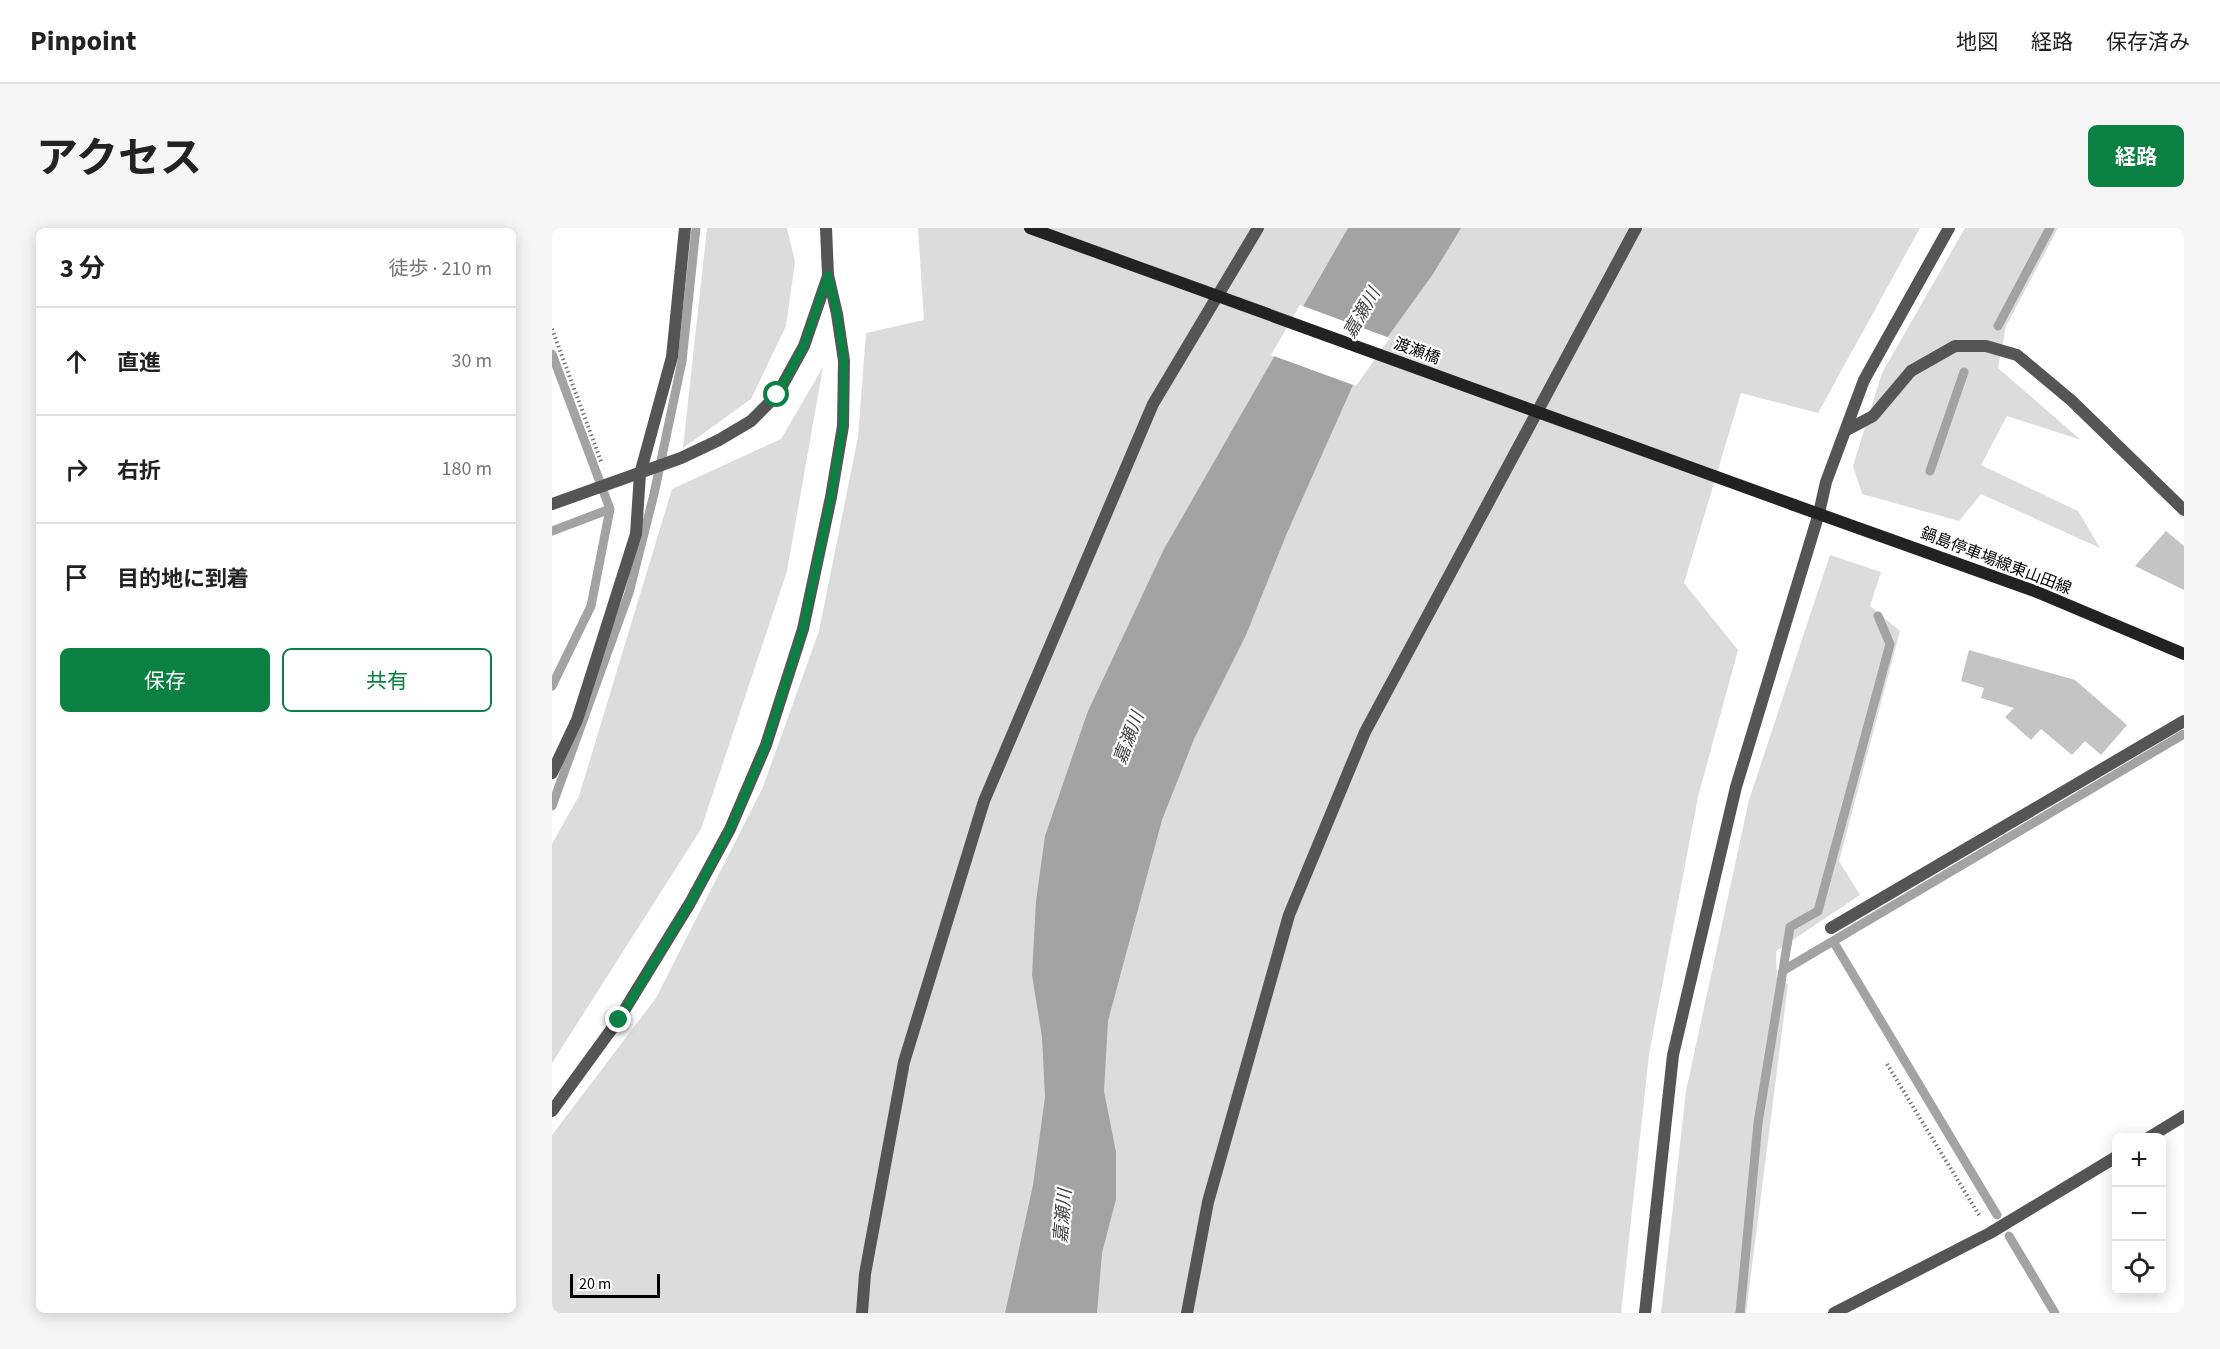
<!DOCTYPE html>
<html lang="ja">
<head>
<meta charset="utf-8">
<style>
	:root { --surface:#fff; --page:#f6f6f6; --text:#222; --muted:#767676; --line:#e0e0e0; --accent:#0b8043 }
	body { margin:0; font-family:"Source Sans 3","Noto Sans JP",sans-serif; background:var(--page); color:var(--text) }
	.controls { position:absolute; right:18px; bottom:18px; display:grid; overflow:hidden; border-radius:9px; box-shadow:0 3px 15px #0003 }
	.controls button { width:54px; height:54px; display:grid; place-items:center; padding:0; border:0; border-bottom:2px solid var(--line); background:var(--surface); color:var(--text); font:30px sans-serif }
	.scale { position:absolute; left:18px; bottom:15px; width:90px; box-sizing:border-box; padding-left:6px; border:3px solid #000; border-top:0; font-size:16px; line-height:21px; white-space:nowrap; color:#000; -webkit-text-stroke:4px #fff; paint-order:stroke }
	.stop { position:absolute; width:18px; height:18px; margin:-14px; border:4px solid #0b8043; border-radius:50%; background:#fff }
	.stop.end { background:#0b8043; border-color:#fff; box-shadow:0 2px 6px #0008 }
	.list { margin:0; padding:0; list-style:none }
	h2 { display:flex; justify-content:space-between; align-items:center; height:78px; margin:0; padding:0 24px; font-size:26px }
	h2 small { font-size:20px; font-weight:400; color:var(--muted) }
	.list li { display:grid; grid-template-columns:39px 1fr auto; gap:18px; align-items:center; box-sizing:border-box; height:108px; padding:0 24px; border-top:2px solid var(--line) }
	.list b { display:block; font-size:22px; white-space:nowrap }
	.list em { font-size:20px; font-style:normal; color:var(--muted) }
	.actions { display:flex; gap:12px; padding:18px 24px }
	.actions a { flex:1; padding:14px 0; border:2px solid var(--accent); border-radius:9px; text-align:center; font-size:21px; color:var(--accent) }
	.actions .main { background:var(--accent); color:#fff }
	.icon { flex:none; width:33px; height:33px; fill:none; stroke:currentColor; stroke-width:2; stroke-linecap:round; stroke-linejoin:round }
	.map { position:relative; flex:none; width:1632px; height:1085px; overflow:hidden; border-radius:9px }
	header { display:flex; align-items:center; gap:36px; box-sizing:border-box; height:84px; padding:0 30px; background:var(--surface); border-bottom:2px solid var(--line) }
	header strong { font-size:28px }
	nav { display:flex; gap:33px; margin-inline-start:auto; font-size:21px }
	.intro { display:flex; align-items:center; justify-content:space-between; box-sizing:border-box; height:144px; padding:0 36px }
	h1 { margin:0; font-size:42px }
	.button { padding:15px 27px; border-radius:9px; background:var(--accent); color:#fff; font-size:21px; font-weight:700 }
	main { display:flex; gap:36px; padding:0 36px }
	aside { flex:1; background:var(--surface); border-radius:9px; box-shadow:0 3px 15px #0003 }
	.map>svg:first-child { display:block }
	.green { fill:#dcdcdc }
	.water { fill:#a3a3a3 }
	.pier { fill:#fff }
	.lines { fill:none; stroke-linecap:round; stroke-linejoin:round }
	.stream { stroke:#a3a3a3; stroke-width:9 }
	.building { fill:#c4c4c4 }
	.path { stroke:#777; stroke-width:4; stroke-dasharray:1.5 3; stroke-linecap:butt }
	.service { stroke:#555; stroke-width:12 }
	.minor { stroke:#555; stroke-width:12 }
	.secondary { stroke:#222; stroke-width:12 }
	.secondary-bridge { stroke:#222; stroke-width:12 }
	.route { stroke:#0b8043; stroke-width:8 }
	.labels { text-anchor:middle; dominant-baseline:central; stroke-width:4.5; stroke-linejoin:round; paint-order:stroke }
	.street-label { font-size:16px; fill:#000; stroke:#fff }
	.water-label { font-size:18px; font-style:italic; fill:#444; stroke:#fff }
</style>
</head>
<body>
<header>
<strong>Pinpoint</strong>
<nav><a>地図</a><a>経路</a><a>保存済み</a></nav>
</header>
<div class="intro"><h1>アクセス</h1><a class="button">経路</a></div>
<main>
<aside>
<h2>3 分<small>徒歩 · 210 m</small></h2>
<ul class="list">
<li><svg class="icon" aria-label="ahead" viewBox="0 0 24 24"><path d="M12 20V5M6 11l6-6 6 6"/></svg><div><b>直進</b></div><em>30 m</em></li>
<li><svg class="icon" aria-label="right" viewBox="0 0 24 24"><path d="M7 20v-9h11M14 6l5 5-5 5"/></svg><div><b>右折</b></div><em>180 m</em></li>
<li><svg class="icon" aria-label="arrive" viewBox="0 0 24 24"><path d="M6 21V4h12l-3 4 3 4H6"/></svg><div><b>目的地に到着</b></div></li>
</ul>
<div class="actions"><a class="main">保存</a><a>共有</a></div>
</aside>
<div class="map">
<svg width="1632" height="1085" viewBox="0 0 1632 1085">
	<rect width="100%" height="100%" fill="#fff"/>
	<!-- green -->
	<path class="green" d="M 155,0 L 235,0 L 243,34 L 234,98 L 199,171 L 131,220 Z
		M 366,0 L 1368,0 L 1266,185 L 1189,165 L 1132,355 L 1186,422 L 1146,569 L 1097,826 L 1069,1085 L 0,1085 L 0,907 L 104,770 L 211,559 L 267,403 L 306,209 L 314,105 L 372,92 Z
		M 1413,0 L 1506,0 L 1454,98 L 1446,140 L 1529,212 L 1455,188 L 1429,237 L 1526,283 L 1548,320 L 1429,266 L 1407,293 L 1310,266 L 1301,238 L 1330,145 Z
		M 271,139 L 235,343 L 149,601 L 0,835 L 0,616 L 27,568 L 120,261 L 229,211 Z
		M 1278,327 L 1329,344 L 1318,378 L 1348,403 L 1287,633 L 1308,667 L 1224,723 L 1225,751 L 1236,756 L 1194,1085 L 1109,1085 L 1134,863 L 1197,572 Z"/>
	<!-- water -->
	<path class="water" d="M 796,0 L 909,0 L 881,46 L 801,157 L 735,305 L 694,407 L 642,511 L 610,592 L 556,793 L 552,863 L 564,924 L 564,971 L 550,1025 L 545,1085 L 453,1085 L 481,957 L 493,869 L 490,809 L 480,747 L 484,673 L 493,608 L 536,483 L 612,321 Z"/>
	<!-- pier -->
	<path class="pier" d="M 748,77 L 838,110 L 804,158 L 719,127 Z"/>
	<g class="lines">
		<!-- stream -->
		<path class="stream" d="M 1446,98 L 1498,0
			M 0,126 L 58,281 L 0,303
			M 1378,243 L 1412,144
			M 0,458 L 39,378 L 58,281
			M 0,578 L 77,365 L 102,266 L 130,133 L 144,0
			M 1281,713 L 1445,987
			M 1232,742 L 1632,506
			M 1457,1008 L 1503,1085
			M 1188,1085 L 1206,895 L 1238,699 L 1266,683 L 1338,416 L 1326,388"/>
	</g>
	<!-- building -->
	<path class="building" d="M 1614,303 L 1632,318 L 1632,362 L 1583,338 Z
		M 1417,422 L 1523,452 L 1575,497 L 1549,527 L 1533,513 L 1520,527 L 1489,501 L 1479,512 L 1453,489 L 1462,480 L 1429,470 L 1432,460 L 1409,453 Z"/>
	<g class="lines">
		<!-- path -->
		<path class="path" d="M 0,101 L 50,236
			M 1335,836 L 1427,987"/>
		<!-- service -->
		<path class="service" d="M 0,545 L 25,492 L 84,306 L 88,246 L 120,129 L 133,0
			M 310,1085 L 313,1046 L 352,834 L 432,573 L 601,176 L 706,0
			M 635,1085 L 656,974 L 737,687 L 813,504 L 1084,0"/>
		<!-- minor -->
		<path class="minor" d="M 1293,203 L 1321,188 L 1359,143 L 1403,118 L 1434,118 L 1465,127 L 1520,173 L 1632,282
			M 0,276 L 129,230 L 167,212 L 199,193 L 225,167 L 252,118 L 276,48
			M 1279,700 L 1632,493
			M 0,883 L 67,791 L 138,675 L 178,601 L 214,517 L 251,401 L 279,269 L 291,198 L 292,133 L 285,86 L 276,47 L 274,0
			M 1596,910 L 1632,888
			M 1093,1085 L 1121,827 L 1184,559 L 1267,285 L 1274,254 L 1312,152 L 1397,0
			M 1282,1085 L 1438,1005 L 1564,929"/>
		<!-- secondary -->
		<path class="secondary" d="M 1242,277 L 1485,364 L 1632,426"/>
		<!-- secondary-bridge -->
		<path class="secondary-bridge" d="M 478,0 L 1242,277"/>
	</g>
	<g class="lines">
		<!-- route -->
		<path class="route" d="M 67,792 L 138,675 L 178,601 L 214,517 L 251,401 L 279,269 L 291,198 L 292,133 L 285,86 L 276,47 L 252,118 L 225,167"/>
	</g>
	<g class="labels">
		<!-- street labels -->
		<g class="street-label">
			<text transform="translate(865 123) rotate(20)">渡瀬橋</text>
			<text transform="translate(1444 333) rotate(21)">鍋島停車場線東山田線</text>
		</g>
		<!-- water labels -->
		<g class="water-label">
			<text transform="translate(810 85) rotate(-60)">嘉瀬川</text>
			<text transform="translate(577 510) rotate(-69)">嘉瀬川</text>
			<text transform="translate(511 988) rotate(-85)">嘉瀬川</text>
		</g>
	</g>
</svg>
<div class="controls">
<button>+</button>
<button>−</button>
<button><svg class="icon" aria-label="locate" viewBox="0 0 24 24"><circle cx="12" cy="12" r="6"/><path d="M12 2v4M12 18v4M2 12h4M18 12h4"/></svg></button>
</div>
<div class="scale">20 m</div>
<div class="stop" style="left:225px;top:167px"></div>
<div class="stop end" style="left:67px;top:792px"></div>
</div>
</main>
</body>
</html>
